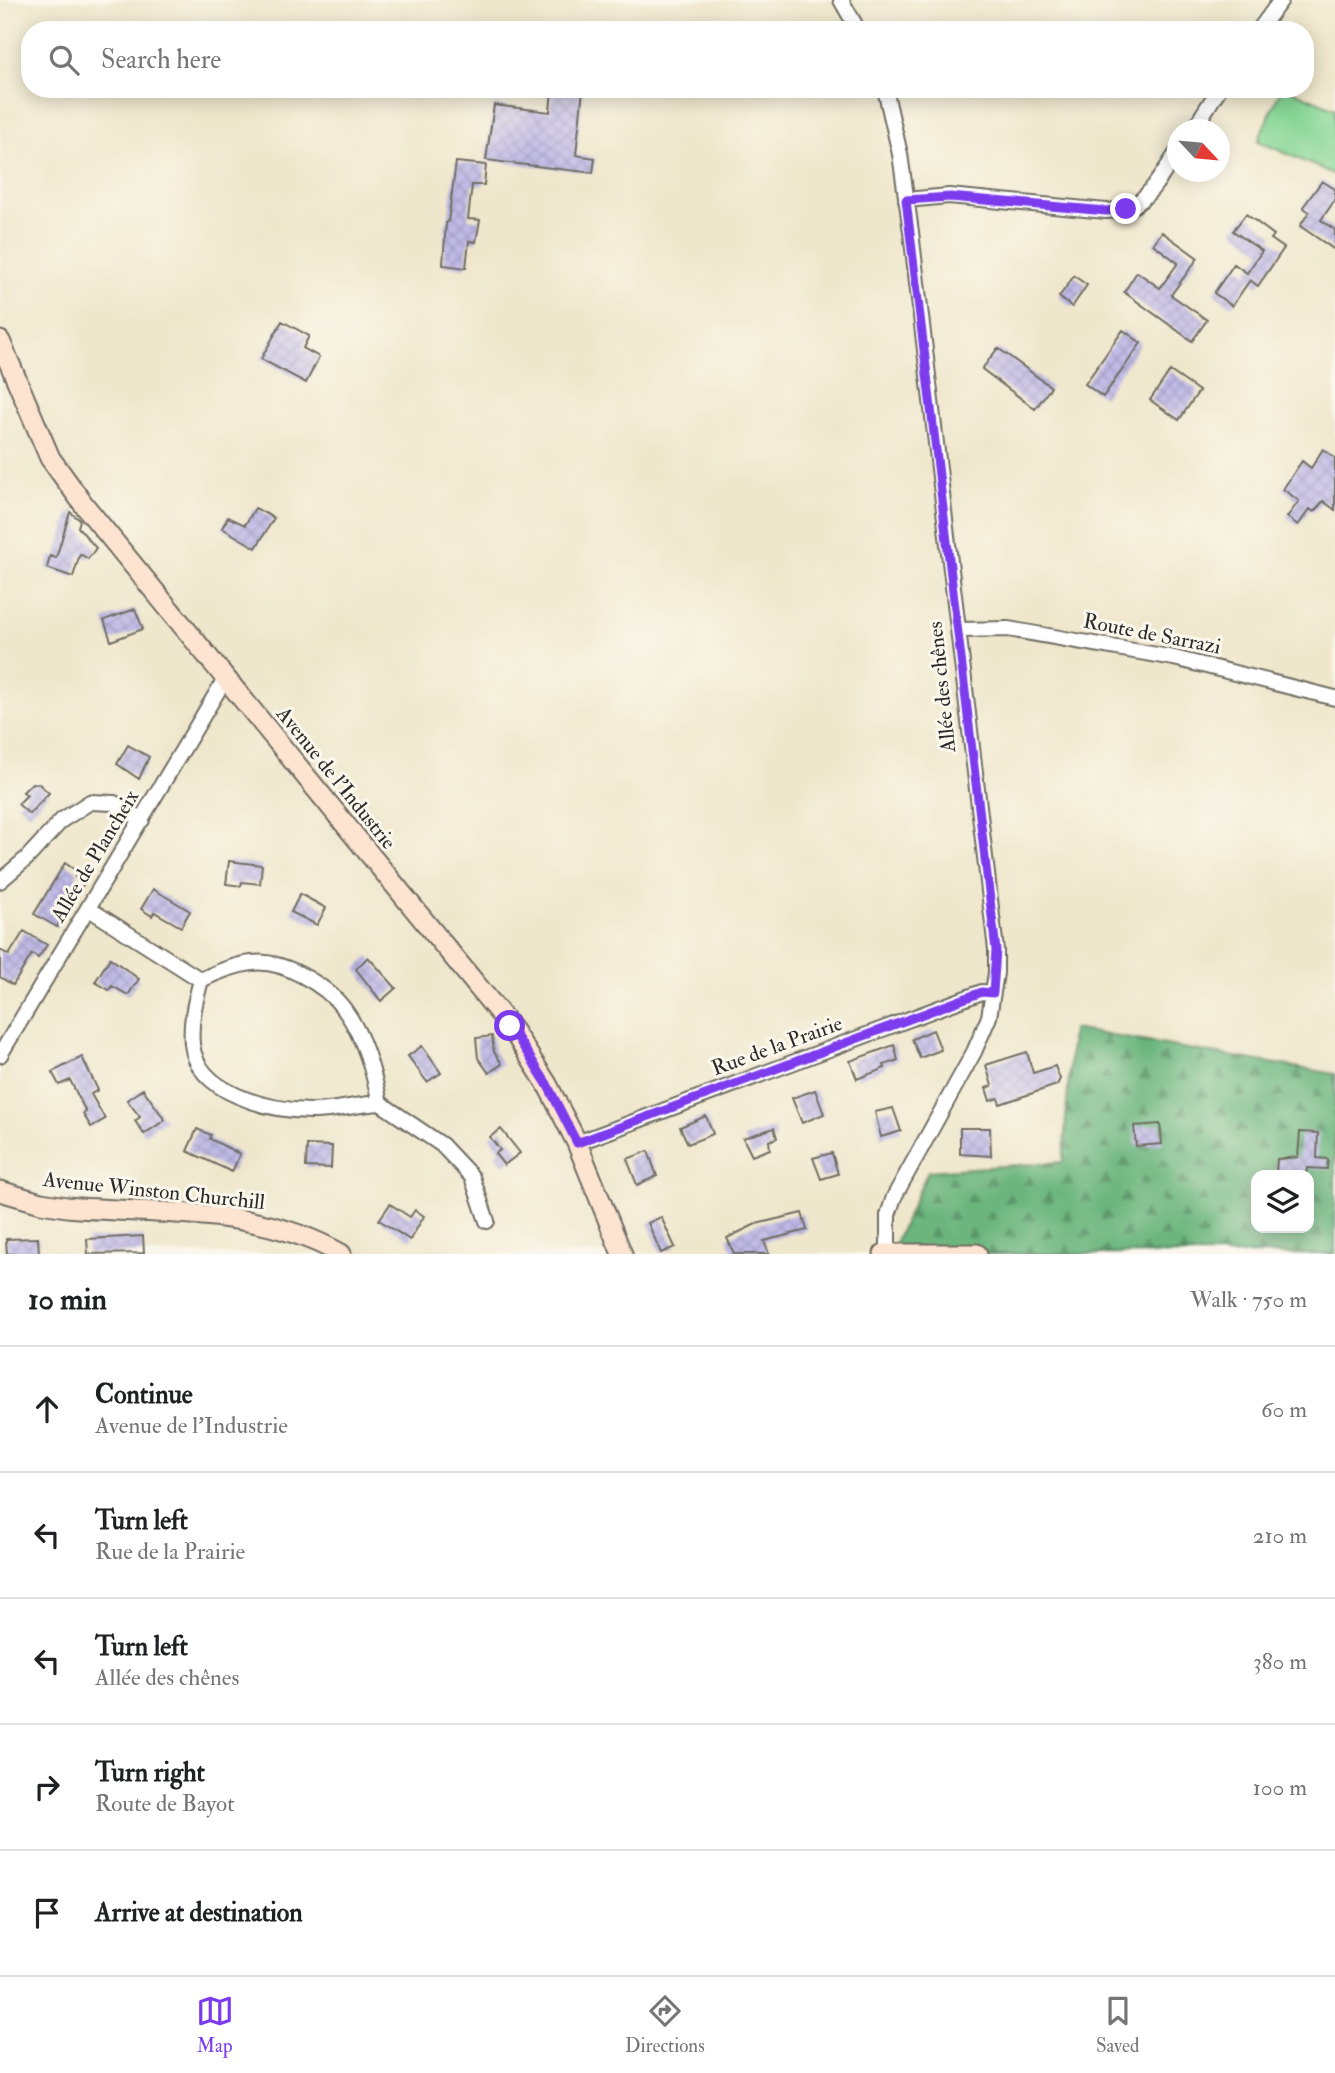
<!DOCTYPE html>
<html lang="en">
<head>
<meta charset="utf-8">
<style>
	:root { --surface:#fff; --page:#f6f6f6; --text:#202124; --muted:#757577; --line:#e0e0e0; --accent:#7c3aed }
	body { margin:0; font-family:"IM FELL Double Pica",serif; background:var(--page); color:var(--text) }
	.controls { position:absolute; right:21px; bottom:21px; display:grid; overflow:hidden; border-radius:14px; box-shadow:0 4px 18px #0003 }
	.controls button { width:63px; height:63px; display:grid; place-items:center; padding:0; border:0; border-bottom:2px solid var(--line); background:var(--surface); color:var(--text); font:35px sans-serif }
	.compass { position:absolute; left:1167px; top:119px; width:63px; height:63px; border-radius:50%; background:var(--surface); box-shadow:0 4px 18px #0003; rotate:116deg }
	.stop { position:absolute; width:21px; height:21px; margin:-16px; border:5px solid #7c3aed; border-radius:50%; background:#fff }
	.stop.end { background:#7c3aed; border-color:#fff; box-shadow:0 2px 7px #0008 }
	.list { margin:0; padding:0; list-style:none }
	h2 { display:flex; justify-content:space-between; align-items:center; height:91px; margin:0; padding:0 28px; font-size:30px }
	h2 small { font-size:23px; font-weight:400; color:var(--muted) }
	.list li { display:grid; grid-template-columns:46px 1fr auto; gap:21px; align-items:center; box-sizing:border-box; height:126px; padding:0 28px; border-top:2px solid var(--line) }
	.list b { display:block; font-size:26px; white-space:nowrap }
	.list p { margin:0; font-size:23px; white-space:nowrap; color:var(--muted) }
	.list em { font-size:23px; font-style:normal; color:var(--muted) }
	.icon { flex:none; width:38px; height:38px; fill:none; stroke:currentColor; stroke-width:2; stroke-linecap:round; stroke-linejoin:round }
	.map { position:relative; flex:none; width:1335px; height:1254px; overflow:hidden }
	.search { position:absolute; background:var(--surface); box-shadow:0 4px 18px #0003; left:21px; right:21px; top:21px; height:77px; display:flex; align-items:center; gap:18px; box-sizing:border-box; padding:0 24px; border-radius:28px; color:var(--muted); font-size:26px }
	.sheet { height:721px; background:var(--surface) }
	nav { display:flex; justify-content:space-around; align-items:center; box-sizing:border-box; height:98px; border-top:2px solid var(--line); background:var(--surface); font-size:19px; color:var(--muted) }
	nav a { display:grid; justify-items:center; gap:4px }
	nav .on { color:var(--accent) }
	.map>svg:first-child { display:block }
	.forest { fill:url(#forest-firs); stroke:#4c7054; stroke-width:2; fill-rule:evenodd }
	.garden { fill:#86d594; stroke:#588060; stroke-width:2 }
	.building { fill:url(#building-cross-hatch) }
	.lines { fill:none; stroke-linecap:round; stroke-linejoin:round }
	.street-casing { stroke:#706d63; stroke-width:18 }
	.secondary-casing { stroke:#706d63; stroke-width:23 }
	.street { stroke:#fff; stroke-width:14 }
	.secondary { stroke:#fde4d1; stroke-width:19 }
	.route { stroke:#7c3aed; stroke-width:9 }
	.labels { text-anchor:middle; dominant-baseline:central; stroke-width:6; stroke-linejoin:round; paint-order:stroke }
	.street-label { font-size:21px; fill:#2b2b2b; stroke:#fbf7ec }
</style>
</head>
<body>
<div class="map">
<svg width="1335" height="1254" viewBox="0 0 1335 1254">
	<defs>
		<pattern id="forest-firs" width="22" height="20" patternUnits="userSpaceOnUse" patternTransform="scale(1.75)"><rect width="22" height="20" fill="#6cb67e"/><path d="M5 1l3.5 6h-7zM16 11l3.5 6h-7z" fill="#599467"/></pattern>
		<pattern id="building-cross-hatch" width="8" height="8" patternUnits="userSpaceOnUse" patternTransform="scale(1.75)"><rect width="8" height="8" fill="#bfb9e6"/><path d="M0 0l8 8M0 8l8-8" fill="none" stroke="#a49fc5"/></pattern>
	</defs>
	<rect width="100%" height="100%" fill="#fbf7ec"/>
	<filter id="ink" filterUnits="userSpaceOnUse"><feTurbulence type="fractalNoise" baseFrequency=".0143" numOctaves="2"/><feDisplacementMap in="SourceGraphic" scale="14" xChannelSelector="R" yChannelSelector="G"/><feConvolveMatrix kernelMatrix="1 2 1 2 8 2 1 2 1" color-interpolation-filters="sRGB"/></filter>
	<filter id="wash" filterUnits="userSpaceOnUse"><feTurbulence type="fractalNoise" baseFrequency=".00686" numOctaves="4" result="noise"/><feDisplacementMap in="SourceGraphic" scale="28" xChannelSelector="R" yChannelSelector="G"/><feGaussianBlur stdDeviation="1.57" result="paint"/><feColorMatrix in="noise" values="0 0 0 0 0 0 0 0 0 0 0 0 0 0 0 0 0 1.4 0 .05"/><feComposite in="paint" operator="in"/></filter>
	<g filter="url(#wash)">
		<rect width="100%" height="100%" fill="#efe7cc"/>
		<!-- forest -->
		<path class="forest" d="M 1072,1029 L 1335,1074 L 1335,1254 L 890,1254 L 928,1171 L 1063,1162 ZM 1256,1175 L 1309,1175 L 1309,1228 L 1256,1228 Z"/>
		<!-- garden -->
		<path class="garden" d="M 1281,89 L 1289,89 L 1335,109 L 1335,175 L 1258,141 Z"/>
		<g id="blocks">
			<!-- building -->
			<path class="building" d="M 552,89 L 583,89 L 576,155 L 595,158 L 593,173 L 486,160 L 494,105 L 550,112 Z
				M 456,162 L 486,165 L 484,185 L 472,185 L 468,219 L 480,220 L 476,242 L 469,241 L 466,268 L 443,265 L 446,223 L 448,222 Z
				M 1322,181 L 1335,189 L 1335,200 L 1321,220 L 1335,230 L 1335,250 L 1300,226 L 1309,212 L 1303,207 Z
				M 1246,214 L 1274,235 L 1271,239 L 1284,248 L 1258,286 L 1250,280 L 1232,306 L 1214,293 L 1234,264 L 1247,273 L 1262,251 L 1233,231 Z
				M 1162,232 L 1198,258 L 1171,295 L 1207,320 L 1192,341 L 1124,292 L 1137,272 L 1160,288 L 1178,263 L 1153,244 Z
				M 1074,276 L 1087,285 L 1072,307 L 1059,297 Z
				M 282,321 L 309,336 L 303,348 L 319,357 L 306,383 L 261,359 Z
				M 1123,330 L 1141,343 L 1103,397 L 1085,384 Z
				M 998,348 L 1051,387 L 1035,409 L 982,369 Z
				M 1170,371 L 1199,391 L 1179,420 L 1150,400 Z
				M 1323,449 L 1335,458 L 1335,510 L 1323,501 L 1314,512 L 1310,509 L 1298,525 L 1287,517 L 1299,501 L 1283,489 L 1302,461 L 1311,468 Z
				M 255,508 L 274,518 L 256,548 L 222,528 L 228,517 L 245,525 Z
				M 70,512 L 80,520 L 78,527 L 96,548 L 88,559 L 80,554 L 73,577 L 47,568 L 50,556 L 56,558 Z
				M 135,609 L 143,629 L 111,641 L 104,620 Z
				M 128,745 L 149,757 L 139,779 L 117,764 Z
				M 32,783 L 39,784 L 49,793 L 29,814 L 18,804 L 27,795 L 23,792 Z
				M 229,861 L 262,865 L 260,884 L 242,882 L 241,886 L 226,884 Z
				M 65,863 L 78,872 L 75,877 L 84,883 L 57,927 L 34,914 Z
				M 153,889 L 190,911 L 181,927 L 154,912 L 152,916 L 141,909 Z
				M 300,894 L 326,908 L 317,925 L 291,912 Z
				M 24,931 L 47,945 L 38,958 L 32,954 L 13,985 L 0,977 L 0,950 L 9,955 Z
				M 368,957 L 396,988 L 381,1001 L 356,969 Z
				M 110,958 L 139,979 L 128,995 L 112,986 L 109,990 L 95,982 Z
				M 933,1030 L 941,1050 L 920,1058 L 912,1039 Z
				M 492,1036 L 494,1052 L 502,1064 L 489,1073 L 478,1058 L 476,1038 Z
				M 894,1045 L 898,1060 L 884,1065 L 885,1068 L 857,1079 L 850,1061 Z
				M 422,1046 L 441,1073 L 427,1082 L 408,1056 Z
				M 1027,1052 L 1033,1073 L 1055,1066 L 1060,1079 L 1057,1085 L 1000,1104 L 998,1098 L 990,1101 L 986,1088 L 992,1086 L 986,1065 Z
				M 82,1057 L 98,1090 L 91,1094 L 105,1119 L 91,1127 L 83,1114 L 86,1112 L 70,1080 L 59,1085 L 52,1072 Z
				M 143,1089 L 165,1120 L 144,1134 L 135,1121 L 140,1117 L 127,1100 Z
				M 815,1090 L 824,1114 L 802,1123 L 792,1098 Z
				M 893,1108 L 901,1131 L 881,1137 L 875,1112 Z
				M 706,1116 L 713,1134 L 688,1144 L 680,1127 Z
				M 1160,1124 L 1162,1144 L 1136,1146 L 1134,1126 Z
				M 774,1128 L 777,1138 L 769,1141 L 770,1149 L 752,1156 L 743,1138 Z
				M 960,1128 L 990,1128 L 991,1156 L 960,1154 Z
				M 197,1129 L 211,1135 L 210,1139 L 240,1154 L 232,1172 L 187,1151 Z
				M 501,1129 L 520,1153 L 504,1165 L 495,1154 L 500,1150 L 490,1137 Z
				M 1300,1132 L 1318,1133 L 1317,1158 L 1328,1159 L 1327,1169 L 1307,1168 L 1306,1175 L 1276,1173 L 1277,1159 L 1298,1157 Z
				M 307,1145 L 332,1146 L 331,1168 L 306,1167 Z
				M 648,1151 L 657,1176 L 637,1185 L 627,1159 Z
				M 832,1153 L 838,1174 L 821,1179 L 813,1158 Z
				M 390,1204 L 410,1217 L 415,1210 L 424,1216 L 410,1240 L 379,1220 Z
				M 802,1213 L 807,1230 L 764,1241 L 769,1254 L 734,1254 L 727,1238 L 756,1224 Z
				M 661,1217 L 675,1247 L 661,1253 L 648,1223 Z
				M 143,1236 L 144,1253 L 88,1254 L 87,1239 Z
				M 38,1238 L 39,1254 L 7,1254 L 6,1239 Z"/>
		</g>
	</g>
	<g filter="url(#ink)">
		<use href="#blocks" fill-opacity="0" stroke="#706d63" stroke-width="2"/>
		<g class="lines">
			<defs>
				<path id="street" d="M 841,0 L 858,30
					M 1259,30 L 1281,0
					M 885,89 L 900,154 L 911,232 L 996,950 L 996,973 L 989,1017 L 974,1052 L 894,1197 L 888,1215 L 888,1253
					M 1193,130 L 1219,89
					M 906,200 L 949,196 L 1106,211 C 1114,210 1122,211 1129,208 C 1150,198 1165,170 1178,151
					M 959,630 L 1008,629 L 1174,658 L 1335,698
					M 0,881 L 27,858 L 62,820 L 90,802 L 114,803 L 142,820
					M 89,909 L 201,980 C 195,1002 190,1022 192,1044 C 197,1094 269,1110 310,1111 C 333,1112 357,1104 380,1103
					M 201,980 C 217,972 234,965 252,963 C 282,959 326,985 344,1009 C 364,1036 373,1071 380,1103 L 442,1145 L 472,1177 L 487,1221
					M 0,1055 L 225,679
					M 577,1143 L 982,992 L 993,993"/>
				<path id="secondary" d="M 0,341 L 50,458 L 84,505 L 510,1026 L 547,1084 L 577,1143 L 622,1254
					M 0,1191 L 41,1203 L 67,1207 C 159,1215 258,1206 341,1254
					M 884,1254 L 977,1254"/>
			</defs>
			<!-- street casing -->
			<use href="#street" class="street-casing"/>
			<!-- secondary casing -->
			<use href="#secondary" class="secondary-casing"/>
			<!-- street -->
			<use href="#street" class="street"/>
			<!-- secondary -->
			<use href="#secondary" class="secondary"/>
		</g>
	</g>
	<g class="lines" filter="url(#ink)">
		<!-- route -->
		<path class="route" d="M 510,1026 L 547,1084 L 577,1143 L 982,992 L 993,993 L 996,950 L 906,200 L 950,197 L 1106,211 L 1126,209"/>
	</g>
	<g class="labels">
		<!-- street labels -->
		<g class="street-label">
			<text transform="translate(1152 634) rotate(11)">Route de Sarrazi</text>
			<text transform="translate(942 687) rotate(-96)">Allée des chênes</text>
			<text transform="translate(336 778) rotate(51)">Avenue de l'Industrie</text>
			<text transform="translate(95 856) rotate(-59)">Allée de Plancheix</text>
			<text transform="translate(777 1046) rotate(-20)">Rue de la Prairie</text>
			<text transform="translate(154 1191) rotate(6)">Avenue Winston Churchill</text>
		</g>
	</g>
</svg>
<div class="controls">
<button><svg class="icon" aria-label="layers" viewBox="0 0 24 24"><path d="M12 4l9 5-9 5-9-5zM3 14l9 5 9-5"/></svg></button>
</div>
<svg class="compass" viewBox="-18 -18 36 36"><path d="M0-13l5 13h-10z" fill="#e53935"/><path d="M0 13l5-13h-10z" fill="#757577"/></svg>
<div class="stop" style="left:510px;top:1026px"></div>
<div class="stop end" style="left:1126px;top:209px"></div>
<div class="search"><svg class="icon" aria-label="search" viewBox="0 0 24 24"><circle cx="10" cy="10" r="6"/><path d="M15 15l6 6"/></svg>Search here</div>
</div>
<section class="sheet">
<h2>10 min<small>Walk · 750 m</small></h2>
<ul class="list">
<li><svg class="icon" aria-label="ahead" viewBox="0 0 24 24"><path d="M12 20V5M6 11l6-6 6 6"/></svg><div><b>Continue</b><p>Avenue de l'Industrie</p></div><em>60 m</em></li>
<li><svg class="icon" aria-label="left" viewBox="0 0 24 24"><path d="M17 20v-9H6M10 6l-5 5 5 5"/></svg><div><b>Turn left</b><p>Rue de la Prairie</p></div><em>210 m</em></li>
<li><svg class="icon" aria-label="left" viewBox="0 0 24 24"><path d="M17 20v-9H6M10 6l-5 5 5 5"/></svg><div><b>Turn left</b><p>Allée des chênes</p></div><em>380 m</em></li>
<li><svg class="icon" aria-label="right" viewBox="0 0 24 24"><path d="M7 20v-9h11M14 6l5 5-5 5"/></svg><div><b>Turn right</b><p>Route de Bayot</p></div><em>100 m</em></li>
<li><svg class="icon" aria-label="arrive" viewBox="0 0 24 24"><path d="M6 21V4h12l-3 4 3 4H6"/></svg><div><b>Arrive at destination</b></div></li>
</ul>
</section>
<nav>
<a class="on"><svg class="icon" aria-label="map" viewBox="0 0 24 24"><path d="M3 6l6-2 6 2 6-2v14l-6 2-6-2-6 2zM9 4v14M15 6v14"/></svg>Map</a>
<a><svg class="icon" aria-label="directions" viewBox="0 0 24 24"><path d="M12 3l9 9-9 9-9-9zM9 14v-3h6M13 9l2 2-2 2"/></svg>Directions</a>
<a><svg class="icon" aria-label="saved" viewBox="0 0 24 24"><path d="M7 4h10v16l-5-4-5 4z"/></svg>Saved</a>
</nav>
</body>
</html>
